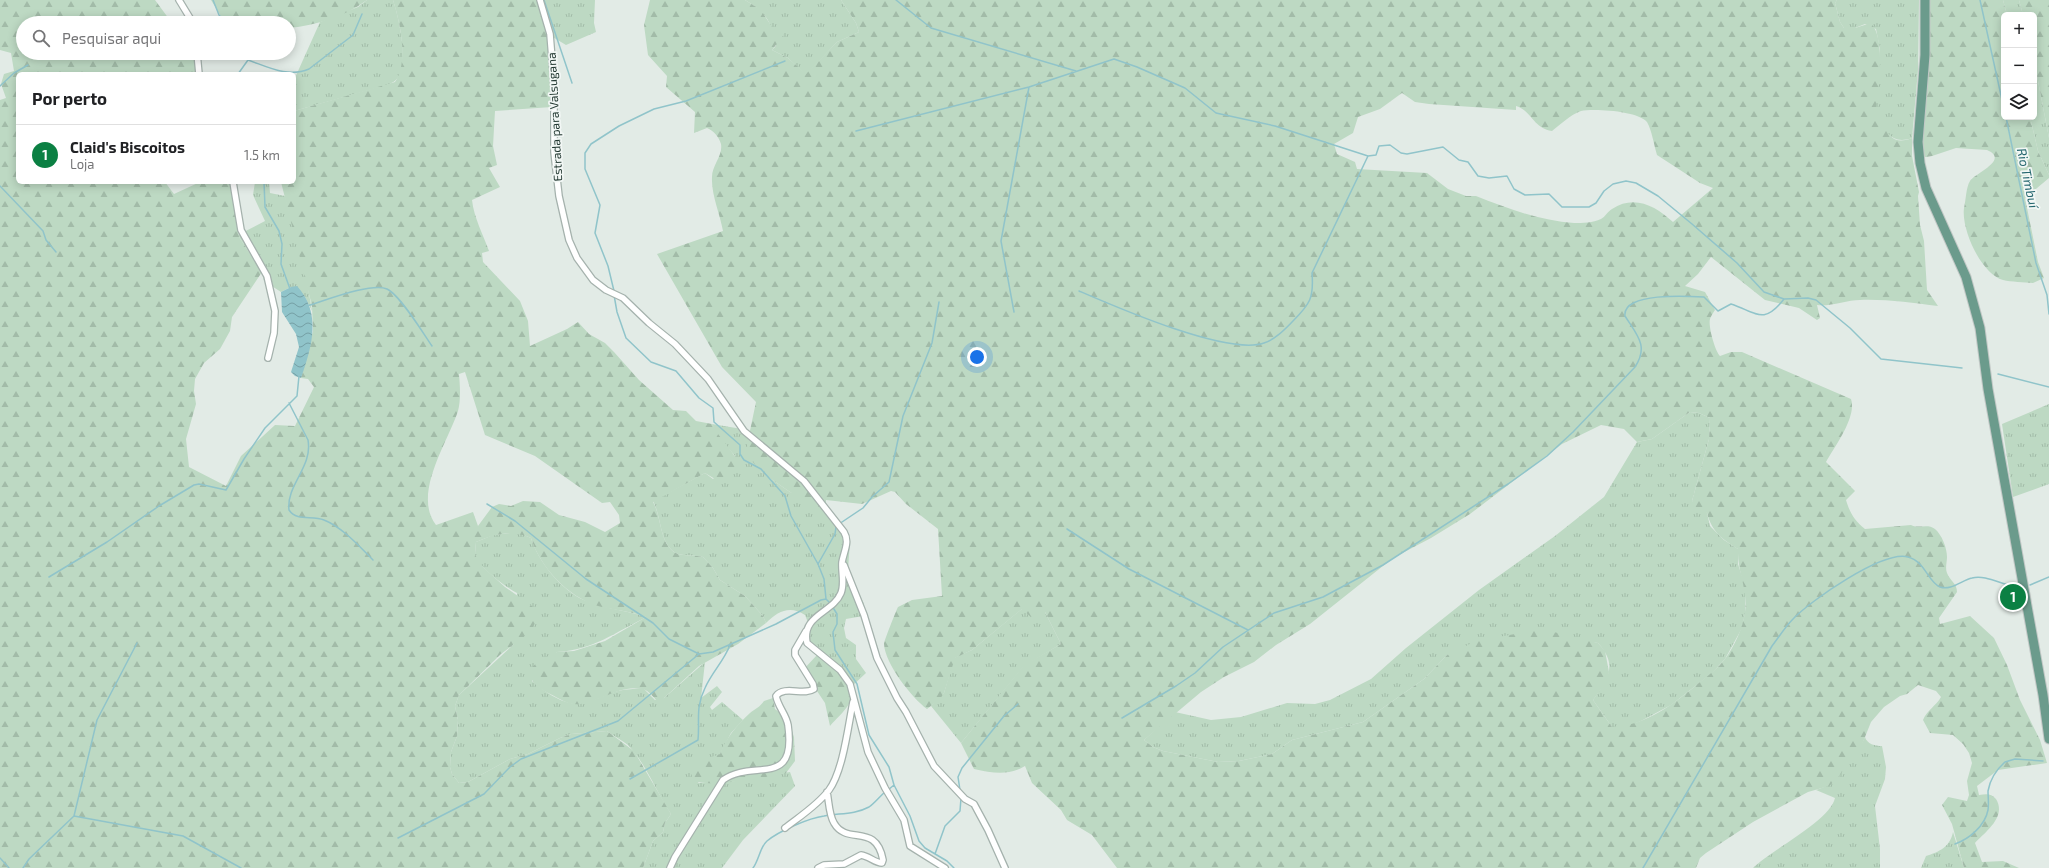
<!DOCTYPE html>
<html lang="pt">
<head>
<meta charset="utf-8">
<style>
	:root { --surface:#fff; --page:#f2f2f2; --text:#202124; --muted:#757577; --line:#e0e0e0; --accent:#0b8043 }
	body { margin:0; font-family:"Exo 2",sans-serif; background:var(--page); color:var(--text) }
	.controls { position:absolute; right:12px; top:12px; display:grid; overflow:hidden; border-radius:6px; box-shadow:0 2px 10px #0003 }
	.controls button { width:36px; height:36px; display:grid; place-items:center; padding:0; border:0; border-bottom:1px solid var(--line); background:var(--surface); color:var(--text); font:20px sans-serif }
	.you { position:absolute; left:977px; top:357px; width:14px; height:14px; margin:-10px; border:3px solid #fff; border-radius:50%; background:#1a73e8; box-shadow:0 0 0 6px #1a73e833 }
	.badge { display:grid; place-items:center; width:26px; height:26px; border-radius:50%; background:var(--accent); color:#fff; font-size:13px; font-weight:700 }
	.pin { position:absolute; translate:-50% -50%; border:2px solid #fff; box-shadow:0 1px 4px #0006 }
	.list { margin:0; padding:0; list-style:none }
	h2 { display:flex; justify-content:space-between; align-items:center; height:52px; margin:0; padding:0 16px; font-size:17px }
	h2 small { font-size:13px; font-weight:400; color:var(--muted) }
	.list li { display:grid; grid-template-columns:26px 1fr auto; gap:12px; align-items:center; box-sizing:border-box; height:60px; padding:0 16px; border-top:1px solid var(--line) }
	.list b { display:block; font-size:15px; white-space:nowrap }
	.list p { margin:0; font-size:13px; white-space:nowrap; color:var(--muted) }
	.list em { font-size:13px; font-style:normal; color:var(--muted) }
	.icon { flex:none; width:22px; height:22px; fill:none; stroke:currentColor; stroke-width:2; stroke-linecap:round; stroke-linejoin:round }
	.map { position:relative; flex:none; width:2049px; height:868px; overflow:hidden }
	.search { position:absolute; background:var(--surface); box-shadow:0 2px 10px #0003; left:16px; top:16px; width:280px; height:44px; display:flex; align-items:center; gap:10px; box-sizing:border-box; padding:0 14px; border-radius:22px; color:var(--muted); font-size:15px }
	.panel { position:absolute; background:var(--surface); box-shadow:0 2px 10px #0003; left:16px; top:72px; width:280px; height:112px; border-radius:6px }
	.map>svg:first-child { display:block }
	.grass { fill:url(#grass-tufts) }
	.forest { fill:url(#forest-firs); fill-rule:evenodd }
	.water { fill:url(#water-waves) }
	.lines { fill:none; stroke-linecap:round; stroke-linejoin:round }
	.stream { stroke:#90c4ca; stroke-width:1.5 }
	.street-casing { stroke:#a5b2ad; stroke-width:8 }
	.primary-casing { stroke:#c2c8c6; stroke-width:11 }
	.street { stroke:#fff; stroke-width:5.5 }
	.primary { stroke:#6b9b8c; stroke-width:9 }
	.labels { text-anchor:middle; dominant-baseline:central; stroke-width:3.5; stroke-linejoin:round; paint-order:stroke }
	.street-label { font-size:12px; fill:#243a33; stroke:#f2f7f5 }
	.water-label { font-size:13px; font-style:italic; fill:#25676f; stroke:#f2f7f5 }
</style>
</head>
<body>
<div class="map">
<svg width="2049" height="868" viewBox="0 0 2049 868">
	<defs>
		<pattern id="grass-tufts" width="24" height="20" patternUnits="userSpaceOnUse"><rect width="24" height="20" fill="#bdd9c3"/><path d="M3 7l-1-3M5 7V3M7 7l1-3M15 17l-1-3M17 17v-4M19 17l1-3" fill="none" stroke="#a2bba8"/></pattern>
		<pattern id="forest-firs" width="22" height="20" patternUnits="userSpaceOnUse"><rect width="22" height="20" fill="#bdd9c3"/><path d="M5 1l3.5 6h-7zM16 11l3.5 6h-7z" fill="#a2bba8"/></pattern>
		<pattern id="water-waves" width="16" height="10" patternUnits="userSpaceOnUse"><rect width="16" height="10" fill="#90c4ca"/><path d="M0 5q4-4 8 0t8 0" fill="none" stroke="#75a0a5"/></pattern>
	</defs>
	<rect width="100%" height="100%" fill="#e2ebe6"/>
	<!-- grass -->
	<path class="grass" d="M 367,0 L 393,0 C 399,18 408,59 399,76 C 396,81 392,83 387,85 L 294,111 L 294,80 L 320,22 L 358,7 Z
		M 539,0 L 595,0 L 594,23 L 596,32 L 566,45 L 551,36 Z
		M 745,0 L 841,0 L 856,23 L 859,32 L 837,42 L 806,75 L 788,58 L 772,50 L 776,46 C 771,21 767,13 745,0 Z
		M 1837,0 L 1919,0 L 1918,70 L 1912,138 C 1892,145 1888,132 1874,121 L 1880,49 L 1876,29 L 1865,24 L 1855,28 L 1844,28 L 1840,22 L 1835,3 Z
		M 2003,0 L 2019,0 L 2023,15 L 2007,15 Z
		M 2034,60 L 2049,138 L 2049,175 L 2038,151 L 2030,117 L 2034,117 Z
		M 255,182 L 269,182 L 270,193 L 285,196 L 306,276 L 312,311 L 305,297 L 291,287 L 281,292 L 264,281 L 262,272 L 239,237 L 238,235 L 265,221 L 253,195 Z
		M 2049,404 L 2049,484 L 2013,497 L 2002,424 Z
		M 1690,412 L 1699,413 L 1710,418 L 1709,439 L 1692,501 L 1707,513 L 1710,526 L 1724,540 L 1738,549 L 1738,564 L 1745,586 L 1745,613 L 1742,628 L 1725,659 L 1712,673 L 1671,705 L 1641,721 L 1626,727 L 1612,727 L 1593,700 C 1607,679 1619,666 1598,643 L 1592,642 L 1447,655 L 1424,679 L 1363,722 L 1292,740 L 1272,754 L 1239,761 L 1218,762 L 1163,751 L 1153,747 L 1144,740 L 1175,712 L 1211,720 L 1241,717 L 1287,703 L 1315,704 L 1330,700 L 1371,679 L 1406,648 L 1479,590 L 1555,536 L 1604,497 L 1637,442 L 1652,439 Z
		M 712,424 L 742,429 L 749,438 L 761,472 L 790,492 L 826,506 L 843,530 L 850,541 L 848,570 L 864,604 L 863,616 L 846,619 L 844,628 L 846,638 L 856,645 L 856,659 L 866,673 L 850,688 L 844,678 L 812,652 L 806,643 L 809,625 L 805,615 C 790,605 778,611 766,623 L 763,616 L 745,596 L 720,580 L 713,568 L 703,557 C 696,555 685,556 678,554 C 659,546 662,517 653,501 L 705,473 L 713,479 L 735,456 L 717,435 Z
		M 517,532 L 531,538 C 538,561 561,590 584,600 C 604,609 626,610 647,617 C 615,632 594,650 557,652 L 532,681 C 544,691 565,707 582,703 C 595,701 606,694 618,691 C 626,689 635,689 643,688 L 655,700 L 664,698 L 705,662 L 701,698 L 717,686 L 722,692 L 710,707 L 712,710 L 722,702 L 743,720 L 731,733 L 720,754 L 698,783 L 729,782 L 790,772 L 795,786 L 743,840 L 722,868 L 643,868 L 653,841 L 663,832 L 665,823 L 671,814 C 656,792 647,765 628,745 C 622,740 613,736 607,731 L 571,734 L 560,738 L 528,754 L 510,759 L 468,782 L 459,783 L 452,774 L 450,767 L 451,752 L 457,736 L 458,720 L 455,706 L 459,695 L 514,644 L 517,593 C 506,587 479,568 475,555 C 475,551 476,546 476,542 L 493,535 Z
		M 1023,608 L 1045,612 L 1061,644 L 1024,666 L 961,743 L 931,706 L 944,693 L 954,658 L 972,650 Z
		M 1865,737 C 1867,744 1875,746 1882,746 L 1886,767 L 1885,779 L 1875,806 L 1880,849 L 1880,868 L 1753,868 C 1771,850 1830,821 1835,798 L 1816,790 C 1838,783 1837,775 1850,760 C 1857,752 1861,746 1865,737 Z
		M 1953,832 L 1964,868 L 1921,868 L 1926,856 C 1939,852 1950,847 1953,832 Z"/>
	<!-- forest -->
	<path class="forest" d="M 0,0 L 155,0 L 172,23 L 23,23 L 23,53 L 194,54 L 197,74 L 18,74 L 18,182 L 165,182 L 174,194 L 200,182 L 231,182 L 239,237 L 262,272 L 232,317 L 230,331 L 220,349 L 204,363 L 195,379 L 194,391 L 196,404 L 186,439 L 189,467 L 226,486 L 241,456 L 275,425 L 295,426 L 314,387 L 308,379 L 301,378 L 313,331 L 312,306 L 281,182 L 294,182 L 294,111 L 395,82 C 409,62 400,22 393,0 L 539,0 L 551,36 L 552,107 L 495,111 L 493,146 L 497,165 L 489,168 L 500,187 L 472,200 C 474,218 483,234 489,251 L 482,253 L 483,262 L 520,301 L 528,321 L 530,346 L 567,329 L 578,322 L 589,334 L 605,343 L 614,352 L 639,380 L 673,410 L 686,411 L 696,421 L 712,424 C 719,438 731,448 738,462 C 734,472 729,477 720,482 L 705,473 L 653,502 C 662,517 659,546 678,554 C 685,556 696,555 703,557 L 713,568 L 720,580 L 745,596 L 763,616 L 766,623 L 738,644 L 699,666 L 664,698 L 660,705 C 655,699 649,690 642,689 C 617,684 596,706 573,704 C 565,703 557,697 550,694 C 537,687 532,684 529,670 L 540,660 L 557,652 L 574,651 L 605,641 L 646,617 C 630,611 614,610 598,606 C 568,597 540,567 531,538 C 511,529 495,534 476,542 L 475,555 L 484,568 L 505,587 L 532,606 L 538,618 L 530,632 L 501,654 L 459,695 L 455,706 L 458,720 L 457,736 L 451,752 L 450,767 L 452,774 L 459,783 L 468,782 L 510,759 L 528,754 L 560,738 L 571,734 L 607,731 L 634,751 L 671,814 L 665,823 L 663,832 L 653,841 L 643,868 L 0,868 L 0,100 L 6,98 L 1,84 L 4,74 L 14,71 L 11,53 L 0,50 ZM 465,372 L 485,435 L 535,456 L 602,503 L 610,502 L 619,515 L 620,523 L 605,532 L 585,522 L 559,515 L 540,502 L 523,501 L 511,506 L 499,504 L 492,507 L 478,526 L 473,512 L 436,525 C 412,494 448,442 458,411 C 461,400 460,385 459,374 Z
		M 211,0 L 367,0 C 344,17 317,25 289,28 L 289,23 L 225,23 Z
		M 650,0 L 745,0 L 761,10 L 772,27 L 785,33 L 772,50 L 788,58 L 806,74 L 837,42 L 859,32 L 856,23 L 841,0 L 1837,0 L 1835,3 L 1840,22 L 1844,28 L 1855,28 L 1871,23 C 1888,42 1876,96 1875,120 C 1890,125 1886,148 1912,138 L 1912,156 L 1919,192 L 1918,196 L 1920,225 L 1924,241 L 1927,290 L 1938,306 C 1912,303 1886,299 1860,300 C 1847,300 1829,307 1817,305 L 1820,318 L 1817,320 L 1799,308 L 1765,300 L 1711,257 L 1698,274 L 1685,286 L 1705,292 L 1715,310 C 1713,313 1711,316 1710,319 C 1708,326 1715,351 1720,356 L 1731,352 L 1742,352 L 1851,399 C 1857,417 1835,446 1826,462 L 1855,491 L 1846,500 C 1850,513 1854,520 1865,529 L 1911,525 C 1918,529 1928,523 1935,529 C 1942,535 1947,548 1947,557 C 1947,562 1945,568 1947,573 C 1950,581 1957,583 1957,592 L 1939,618 L 1940,624 L 1970,616 L 1994,638 L 2007,665 L 2020,700 L 2040,740 L 2047,763 L 1998,770 L 1977,786 L 1979,795 C 1986,794 1991,793 1996,799 C 2007,817 1985,832 1975,843 L 1982,862 L 2003,861 L 2019,868 L 1964,868 L 1952,824 L 1942,805 L 1948,797 L 1967,801 L 1969,795 L 1967,781 L 1972,763 L 1969,753 L 1963,744 L 1953,735 L 1930,733 L 1923,720 C 1927,710 1936,706 1941,697 L 1936,691 L 1918,685 L 1907,694 L 1900,696 L 1884,707 L 1871,722 L 1859,752 L 1850,761 L 1837,779 L 1829,786 L 1808,792 L 1753,822 L 1706,853 L 1700,858 L 1696,868 L 1117,868 L 1092,835 L 1067,820 L 1061,810 L 1032,783 L 1025,766 C 1008,776 993,773 974,769 L 961,743 L 1024,665 L 1061,644 L 1045,612 L 1033,619 L 1022,609 L 972,650 L 955,658 L 944,693 L 940,699 L 927,709 C 912,698 885,664 884,644 C 884,641 896,611 898,607 L 912,600 L 942,596 L 938,529 L 906,504 L 895,492 L 891,491 L 862,504 L 826,500 L 826,506 L 800,498 L 790,492 L 761,472 L 749,457 L 747,445 L 756,402 L 722,367 L 657,254 L 723,231 C 720,214 711,194 712,177 C 712,165 723,156 721,144 C 719,137 714,131 707,128 L 694,133 L 695,112 L 666,87 L 667,76 L 648,55 L 644,25 ZM 1402,93 L 1415,102 L 1429,104 L 1516,110 L 1516,106 C 1532,111 1533,128 1552,131 C 1561,124 1570,115 1581,111 C 1593,108 1639,111 1647,122 C 1652,131 1654,145 1657,155 L 1700,183 L 1713,188 L 1673,222 C 1656,206 1634,194 1612,209 C 1608,211 1605,217 1601,219 C 1593,223 1582,223 1574,223 C 1541,221 1506,208 1476,196 L 1466,196 L 1448,189 L 1427,173 L 1357,169 L 1355,162 L 1337,154 L 1334,144 L 1353,133 L 1358,117 L 1380,109 ZM 1690,412 L 1699,413 L 1710,418 L 1709,439 L 1692,501 L 1698,511 L 1707,513 C 1712,532 1722,539 1738,549 C 1737,572 1748,588 1745,612 C 1743,628 1734,647 1725,659 C 1718,668 1709,675 1700,682 C 1675,703 1646,726 1612,727 L 1593,700 L 1607,681 L 1609,672 L 1605,651 L 1598,643 L 1542,629 L 1476,641 L 1447,655 L 1424,679 L 1363,722 L 1292,740 L 1272,754 L 1239,761 L 1218,762 L 1163,751 L 1153,747 L 1144,740 L 1201,692 L 1224,677 L 1254,662 L 1276,645 L 1310,624 L 1393,558 L 1431,538 L 1470,514 L 1562,444 L 1601,425 L 1624,429 L 1637,442 L 1652,439 Z
		M 1928,0 L 2003,0 L 2007,15 L 2004,15 L 2004,117 L 2030,117 L 2038,151 L 2049,175 L 2049,178 L 2025,198 L 2038,262 L 2044,278 L 2033,283 C 2024,282 2011,282 2003,280 C 1981,274 1961,229 1964,208 C 1966,200 1966,187 1970,181 C 1975,173 2010,160 1987,150 L 1956,148 L 1932,156 L 1920,158 Z
		M 2019,0 L 2049,0 L 2049,138 L 2034,60 L 2034,15 L 2023,15 Z
		M 817,655 C 829,665 861,686 849,704 C 844,712 836,719 830,726 L 825,703 L 803,670 Z
		M 773,698 L 775,709 L 788,719 L 794,737 L 795,761 L 786,773 C 767,777 708,789 693,780 L 691,773 L 697,762 L 720,754 C 726,738 737,725 750,713 C 755,709 760,707 764,701 Z"/>
	<!-- water -->
	<path class="water" d="M 297,286 C 322,313 312,347 301,378 L 295,376 L 291,372 L 299,347 L 296,334 L 282,312 L 281,292 L 291,287 Z"/>
	<g class="lines">
		<!-- stream -->
		<path class="stream" d="M 213,0 L 219,15 L 227,23
			M 544,0 L 572,83
			M 896,0 L 931,28 L 1076,71
			M 1980,0 L 2004,109
			M 246,53 L 248,60
			M 248,60 C 268,67 288,78 309,69 L 353,35 L 362,14
			M 238,74 L 248,60
			M 0,86 L 14,73 L 28,65
			M 2006,117 L 2036,263 L 2047,295 L 2049,314
			M 856,131 L 1029,87 L 1114,59 L 1137,67 L 1185,88 L 1216,113 L 1275,126 L 1368,156 L 1376,155 L 1379,146 L 1390,145 L 1401,153 L 1407,154 L 1443,147 L 1459,160 L 1468,162 L 1478,176 L 1489,178 L 1507,176 L 1514,189 L 1525,195 L 1549,194 L 1562,207 L 1589,207 L 1596,203 L 1604,191 L 1613,184 L 1626,181 L 1636,183 L 1658,196 L 1692,224 L 1737,263 L 1764,292 L 1784,299 L 1808,298 L 1816,300 L 1850,328 L 1881,359 L 1962,368
			M 264,182 L 265,207 L 279,231 L 282,244 L 281,264 L 290,289
			M 0,186 L 43,231 L 46,240 L 56,252
			M 614,291 L 608,266 L 595,233 L 600,205 L 585,169 L 585,153 L 591,144 L 619,126 L 654,109 L 686,101 L 785,61
			M 1079,291 C 1116,307 1228,356 1264,343 C 1276,339 1285,329 1293,321 C 1310,304 1314,298 1312,273 L 1368,156
			M 614,295 L 617,312 L 626,338 L 651,362 L 676,371 L 699,398 L 713,408 L 714,422 L 740,445 L 740,454 L 744,460 L 761,469 L 785,496 L 791,516 L 818,564 L 824,579 L 826,599 L 830,603
			M 307,306 C 324,301 372,282 387,289 C 400,295 423,333 432,346
			M 1014,312 L 1001,241 L 1029,87
			M 1998,374 L 2049,387
			M 289,403 L 308,440 C 313,467 286,485 289,510 C 297,522 312,515 324,520 C 342,527 359,546 373,560
			M 487,504 L 515,521 L 586,579 L 653,623 L 669,639 L 699,654
			M 839,524 L 863,508 L 872,497 L 889,482 L 903,416 L 932,343 L 939,302
			M 1067,529 L 1129,569 L 1248,630
			M 818,564 L 835,534 L 836,527
			M 49,577 L 107,542 L 159,506 L 194,485 L 199,484 L 226,490 L 244,459 L 265,428 L 297,396 L 299,376
			M 2030,585 L 2049,577
			M 832,606 L 837,614 L 837,624 L 833,632 L 835,650 L 857,684 L 869,735 L 889,767 L 894,785 L 910,816 L 919,841 L 925,848 L 947,861 L 954,868
			M 1122,718 L 1176,686 L 1195,673 L 1223,647 L 1274,613 L 1323,597 L 1383,565 L 1508,484 L 1547,456 L 1573,432 L 1635,367 C 1649,346 1637,335 1625,316 C 1622,292 1688,296 1704,297 L 1718,311 L 1731,304 C 1756,312 1763,326 1784,299
			M 630,779 L 698,740 C 700,721 695,708 705,688 C 712,672 724,661 730,645
			M 888,790 L 894,785
			M 960,790 L 958,777 L 962,768 L 1004,716 L 1018,704
			M 74,816 L 183,836 L 241,868
			M 398,838 L 484,794 L 510,767 L 521,759 L 618,721 L 699,654 L 713,652 L 776,624 L 821,600 L 826,599
			M 1955,844 C 1969,839 1985,826 1988,810 C 1989,804 1988,797 1988,791 C 1990,780 1997,769 2005,762 L 2015,759 L 2043,761
			M 935,854 L 945,826 L 960,811 L 961,798
			M 0,858 L 9,868
			M 23,868 L 29,859 L 74,816 L 97,720 L 137,643
			M 753,868 C 759,860 760,847 767,841 C 779,831 809,818 824,816 C 839,813 854,815 869,807 C 875,803 879,797 885,792
			M 1643,868 L 1772,646 C 1779,637 1785,627 1793,619 C 1810,601 1883,550 1908,557 C 1926,562 1927,581 1940,587 C 1951,591 1962,580 1972,578 C 1985,574 2002,585 2016,587"/>
		<defs>
			<path id="street" d="M 179,0 L 193,23
				M 540,0 L 550,34 L 552,59 L 554,85 L 554,152 L 559,196 L 569,240 L 577,258 L 593,280 L 606,290 L 623,298 L 649,323 L 675,344 L 708,379 L 744,431 L 804,481 L 844,532 C 850,542 844,551 842,562 C 841,572 845,583 841,593 C 833,613 801,615 807,643 L 840,670 L 850,684 L 868,752 L 885,788 L 904,820 L 910,846 L 945,868
				M 197,53 L 199,74
				M 233,182 L 241,230 L 267,276 L 275,311 L 274,333 L 268,358
				M 844,565 L 864,615 L 877,658 L 897,698 L 906,712 L 934,766 L 965,799 L 974,804 L 988,830 L 1005,868
				M 785,828 C 799,817 818,805 829,790 C 843,771 848,727 853,702
				M 670,868 L 675,857 L 723,780 C 753,758 797,790 788,725 C 786,714 778,707 776,696 C 784,685 804,696 814,689 L 813,684 L 795,655 L 795,650 L 806,631
				M 818,868 L 824,865 L 844,864 L 861,855 C 869,856 875,863 882,863 L 883,860 C 876,822 847,846 834,823 C 829,815 829,802 827,792"/>
			<path id="primary" d="M 1925,0 L 1925,55 L 1918,142 L 1920,163 L 1926,188 L 1966,277 L 1980,328 L 1988,389 L 2043,695 L 2049,739"/>
		</defs>
		<!-- street casing -->
		<use href="#street" class="street-casing"/>
		<!-- primary casing -->
		<use href="#primary" class="primary-casing"/>
		<!-- street -->
		<use href="#street" class="street"/>
		<!-- primary -->
		<use href="#primary" class="primary"/>
	</g>
	<g class="labels">
		<!-- street labels -->
		<g class="street-label">
			<text transform="translate(554 117) rotate(-93)">Estrada para Valsugana</text>
		</g>
		<!-- water labels -->
		<g class="water-label">
			<text transform="translate(2028 178) rotate(78)">Rio Timbuí</text>
		</g>
	</g>
</svg>
<div class="controls">
<button>+</button>
<button>−</button>
<button><svg class="icon" aria-label="layers" viewBox="0 0 24 24"><path d="M12 4l9 5-9 5-9-5zM3 14l9 5 9-5"/></svg></button>
</div>
<div class="you"></div>
<div class="pin badge" style="left:2013px;top:597px">1</div>
<div class="search"><svg class="icon" aria-label="search" viewBox="0 0 24 24"><circle cx="10" cy="10" r="6"/><path d="M15 15l6 6"/></svg>Pesquisar aqui</div>
<section class="panel">
<h2>Por perto<small></small></h2>
<ul class="list">
<li><span class="badge">1</span><div><b>Claid's Biscoitos</b><p>Loja</p></div><em>1.5 km</em></li>
</ul>
</section>
</div>
</body>
</html>
